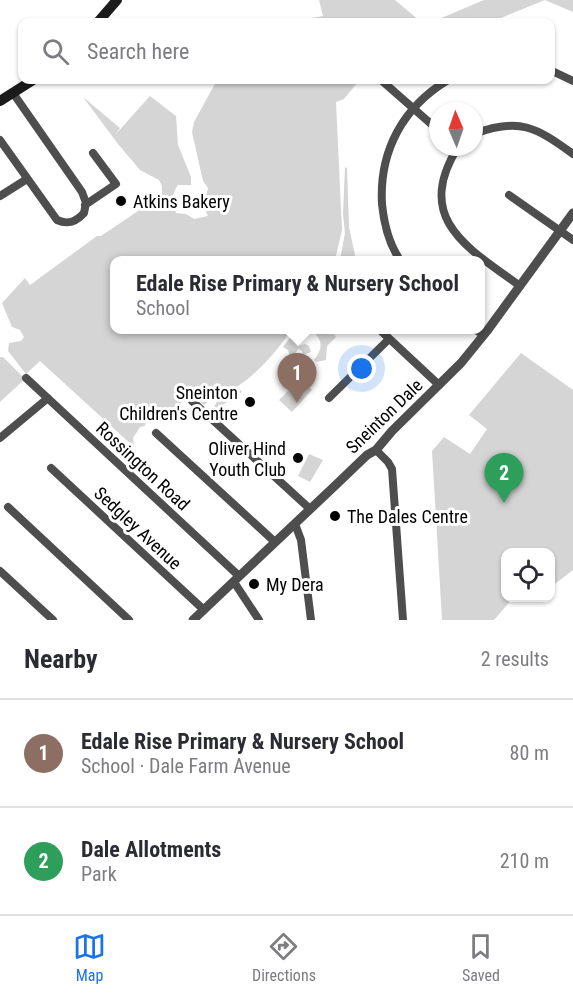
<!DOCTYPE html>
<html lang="en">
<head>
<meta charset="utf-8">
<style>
	:root { --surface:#fff; --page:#f7f7f7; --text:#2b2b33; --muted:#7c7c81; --line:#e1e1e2; --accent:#1a73e8 }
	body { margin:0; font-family:"Roboto Condensed",sans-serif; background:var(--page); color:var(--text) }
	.controls { position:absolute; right:18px; bottom:18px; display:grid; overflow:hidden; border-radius:12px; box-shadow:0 2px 4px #0004 }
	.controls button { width:54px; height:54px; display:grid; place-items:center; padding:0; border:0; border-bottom:2px solid var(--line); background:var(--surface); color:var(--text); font:30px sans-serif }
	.compass { position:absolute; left:429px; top:102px; width:54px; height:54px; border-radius:50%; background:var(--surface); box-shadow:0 2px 4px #0004; rotate:358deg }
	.you { position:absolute; left:362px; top:369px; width:21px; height:21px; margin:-15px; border:4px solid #fff; border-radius:50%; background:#1a73e8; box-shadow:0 0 0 9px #1a73e833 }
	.badge { display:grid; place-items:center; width:39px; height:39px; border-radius:50%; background:var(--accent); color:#fff; font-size:20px; font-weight:700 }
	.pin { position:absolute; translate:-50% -50px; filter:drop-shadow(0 2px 3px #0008) }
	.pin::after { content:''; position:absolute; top:32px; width:21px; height:18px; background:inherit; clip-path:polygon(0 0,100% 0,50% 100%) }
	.popup { position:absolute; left:110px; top:256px; width:375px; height:78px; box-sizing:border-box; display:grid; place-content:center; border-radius:12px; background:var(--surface); filter:drop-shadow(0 2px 4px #0005); font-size:20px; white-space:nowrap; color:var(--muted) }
	.popup b { font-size:22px; color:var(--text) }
	.popup::after { content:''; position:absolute; left:50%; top:100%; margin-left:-12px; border:12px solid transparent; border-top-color:var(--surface) }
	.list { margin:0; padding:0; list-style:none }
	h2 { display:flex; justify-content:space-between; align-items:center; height:78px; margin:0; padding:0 24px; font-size:26px }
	h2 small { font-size:20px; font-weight:400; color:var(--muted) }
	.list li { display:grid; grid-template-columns:39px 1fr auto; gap:18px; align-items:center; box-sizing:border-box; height:108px; padding:0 24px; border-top:2px solid var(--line) }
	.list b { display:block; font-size:22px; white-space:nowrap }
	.list p { margin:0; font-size:20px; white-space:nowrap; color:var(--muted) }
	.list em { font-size:20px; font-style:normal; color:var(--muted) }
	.icon { flex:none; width:33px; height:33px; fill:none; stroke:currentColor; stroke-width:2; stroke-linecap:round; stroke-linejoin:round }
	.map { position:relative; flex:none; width:573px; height:620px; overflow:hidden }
	.search { position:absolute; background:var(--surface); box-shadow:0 2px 4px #0004; left:18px; right:18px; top:18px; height:66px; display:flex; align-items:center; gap:15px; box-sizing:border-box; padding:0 21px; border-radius:12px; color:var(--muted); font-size:22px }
	.sheet { height:294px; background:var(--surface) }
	nav { display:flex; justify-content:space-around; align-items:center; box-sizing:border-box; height:84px; border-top:2px solid var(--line); background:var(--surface); font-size:16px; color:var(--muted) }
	nav a { display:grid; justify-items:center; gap:3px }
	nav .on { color:var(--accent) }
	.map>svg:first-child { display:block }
	.green { fill:#d5d5d5 }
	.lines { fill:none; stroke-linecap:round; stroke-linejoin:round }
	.minor { stroke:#4e4e4e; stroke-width:8 }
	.tertiary { stroke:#4e4e4e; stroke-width:9 }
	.secondary { stroke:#1b1b1b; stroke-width:10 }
	.poi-dot { fill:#000; stroke:#fff; stroke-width:2 }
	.labels { text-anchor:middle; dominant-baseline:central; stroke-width:6; stroke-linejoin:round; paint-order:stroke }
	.poi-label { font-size:18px; fill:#000; stroke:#fff; text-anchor:start }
	.street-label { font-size:18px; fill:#000; stroke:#fff }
</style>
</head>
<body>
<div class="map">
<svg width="573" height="620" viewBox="0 0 573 620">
	<rect width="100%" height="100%" fill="#fff"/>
	<!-- green -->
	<path class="green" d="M 319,0 L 395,0 L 421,22 L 313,22 L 311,18 L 323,16 Z
		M 484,0 L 573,0 L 573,12 L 545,0 L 491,22 L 432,22 Z
		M 217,80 L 355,80 L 358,82 L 344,99 L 336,102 L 342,230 L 335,260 L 114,260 L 114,330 L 290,330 C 282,347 253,378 236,387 C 225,394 214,395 204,405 L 192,395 L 166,414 L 152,413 L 145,417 L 145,426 L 140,427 L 133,438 L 134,447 L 40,361 L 26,374 L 8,351 L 9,343 L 21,341 L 24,337 L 20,330 L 12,327 L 2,303 L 25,278 L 30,285 L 97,236 L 101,236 L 162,195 L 162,186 L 159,180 L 140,170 L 118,144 L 83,97 L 120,128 L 115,135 L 150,96 L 176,116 L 178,145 L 191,177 L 191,185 L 178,185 C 172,193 171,204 176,213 L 186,214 L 194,219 L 208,216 L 203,205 L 208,206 L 206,196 L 208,188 L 203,181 L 192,132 L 194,122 Z
		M 345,167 L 347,168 L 349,227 L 356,260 L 340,260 L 345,233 L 343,214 Z
		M 296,330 C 309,329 329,325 336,337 L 327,346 L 326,360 L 316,362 L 314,360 C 321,351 324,343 315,333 L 310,334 L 298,343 L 298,346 L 305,344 L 309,346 L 311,352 L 303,355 L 302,351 L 298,349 L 294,357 L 290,357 L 288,350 L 283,347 Z
		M 521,353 L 573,390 L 573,570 L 551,587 L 550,552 L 506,552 L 506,598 L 513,598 L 494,620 L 442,620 L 432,451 L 444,437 L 470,454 L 487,429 L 469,415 Z
		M 0,357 L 3,357 L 25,379 L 0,402 Z
		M 300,379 L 312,390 L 292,412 L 279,400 Z
		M 240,390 L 242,392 L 212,412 L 217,401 Z
		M 309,454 L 323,460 L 310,482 L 298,476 Z"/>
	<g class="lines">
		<!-- minor -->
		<path class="minor" d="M 550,70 L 573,81
			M 381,80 L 438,130
			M 474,134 C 519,117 536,127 573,154
			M 0,140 L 57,220 C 68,225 76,222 84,213 L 86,203 L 82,192 L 13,93
			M 458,147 C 413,219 468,248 520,286
			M 509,195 L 573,240
			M 0,196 L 27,179
			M 85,205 L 116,184 L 93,153
			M 400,260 C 389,244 384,224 382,204 C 379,151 403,107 448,80
			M 380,330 L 439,385
			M 476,330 L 484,335
			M 26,378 L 239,576
			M 329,398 L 389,339
			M 192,401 L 310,509
			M 156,433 L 275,542
			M 0,438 L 48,398
			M 376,450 L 388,462 L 392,469 L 403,620
			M 51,468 L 204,610
			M 8,507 L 129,620
			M 295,524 L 301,540 L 311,620
			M 0,571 L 53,620
			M 234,582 L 259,620"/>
		<!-- tertiary -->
		<path class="tertiary" d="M 193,620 L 341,480 L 367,455 L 376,450 L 392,431 L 461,363 L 487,331 L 573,213"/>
		<!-- secondary -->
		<path class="secondary" d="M 98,22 L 117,0
			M 0,101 L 33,80"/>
	</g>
	<!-- markers -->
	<g class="poi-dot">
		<circle cx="121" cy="201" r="6"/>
		<circle cx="250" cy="402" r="6"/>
		<circle cx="298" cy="458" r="6"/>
		<circle cx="335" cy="516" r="6"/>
		<circle cx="254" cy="584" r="6"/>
	</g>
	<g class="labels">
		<!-- poi labels -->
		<g class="poi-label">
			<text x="133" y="201">Atkins Bakery</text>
			<text x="238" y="392" text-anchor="end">Sneinton<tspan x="238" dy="21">Children's Centre</tspan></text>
			<text x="286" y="448" text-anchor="end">Oliver Hind<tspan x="286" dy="21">Youth Club</tspan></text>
			<text x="347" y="516">The Dales Centre</text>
			<text x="266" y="584">My Dera</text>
		</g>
		<!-- street labels -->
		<g class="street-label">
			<text transform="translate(384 416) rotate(-44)">Sneinton Dale</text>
			<text transform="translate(143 466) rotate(43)">Rossington Road</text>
			<text transform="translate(138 528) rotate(43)">Sedgley Avenue</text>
		</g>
	</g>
</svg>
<div class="controls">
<button><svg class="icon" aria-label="locate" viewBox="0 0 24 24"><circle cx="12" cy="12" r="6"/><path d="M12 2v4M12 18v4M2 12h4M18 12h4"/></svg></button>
</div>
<svg class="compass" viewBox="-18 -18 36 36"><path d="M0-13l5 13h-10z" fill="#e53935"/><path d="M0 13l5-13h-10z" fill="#7c7c81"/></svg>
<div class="you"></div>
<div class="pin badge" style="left:297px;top:403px;background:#8d6e63">1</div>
<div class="popup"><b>Edale Rise Primary &amp; Nursery School</b>School</div>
<div class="pin badge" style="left:504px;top:503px;background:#2e9e5b">2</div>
<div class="search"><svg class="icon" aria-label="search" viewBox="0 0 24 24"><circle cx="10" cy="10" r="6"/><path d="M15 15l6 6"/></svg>Search here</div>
</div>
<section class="sheet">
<h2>Nearby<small>2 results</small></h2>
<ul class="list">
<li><span class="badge" style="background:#8d6e63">1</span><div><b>Edale Rise Primary &amp; Nursery School</b><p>School · Dale Farm Avenue</p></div><em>80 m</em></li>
<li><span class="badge" style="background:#2e9e5b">2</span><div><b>Dale Allotments</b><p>Park</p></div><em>210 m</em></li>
</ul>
</section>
<nav>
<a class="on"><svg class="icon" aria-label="map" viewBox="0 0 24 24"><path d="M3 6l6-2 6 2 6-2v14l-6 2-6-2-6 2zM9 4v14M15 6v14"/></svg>Map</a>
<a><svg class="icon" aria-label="directions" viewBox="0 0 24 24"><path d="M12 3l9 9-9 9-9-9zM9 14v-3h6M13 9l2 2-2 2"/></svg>Directions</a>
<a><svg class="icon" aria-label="saved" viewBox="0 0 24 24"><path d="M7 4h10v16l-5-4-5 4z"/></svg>Saved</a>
</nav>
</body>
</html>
